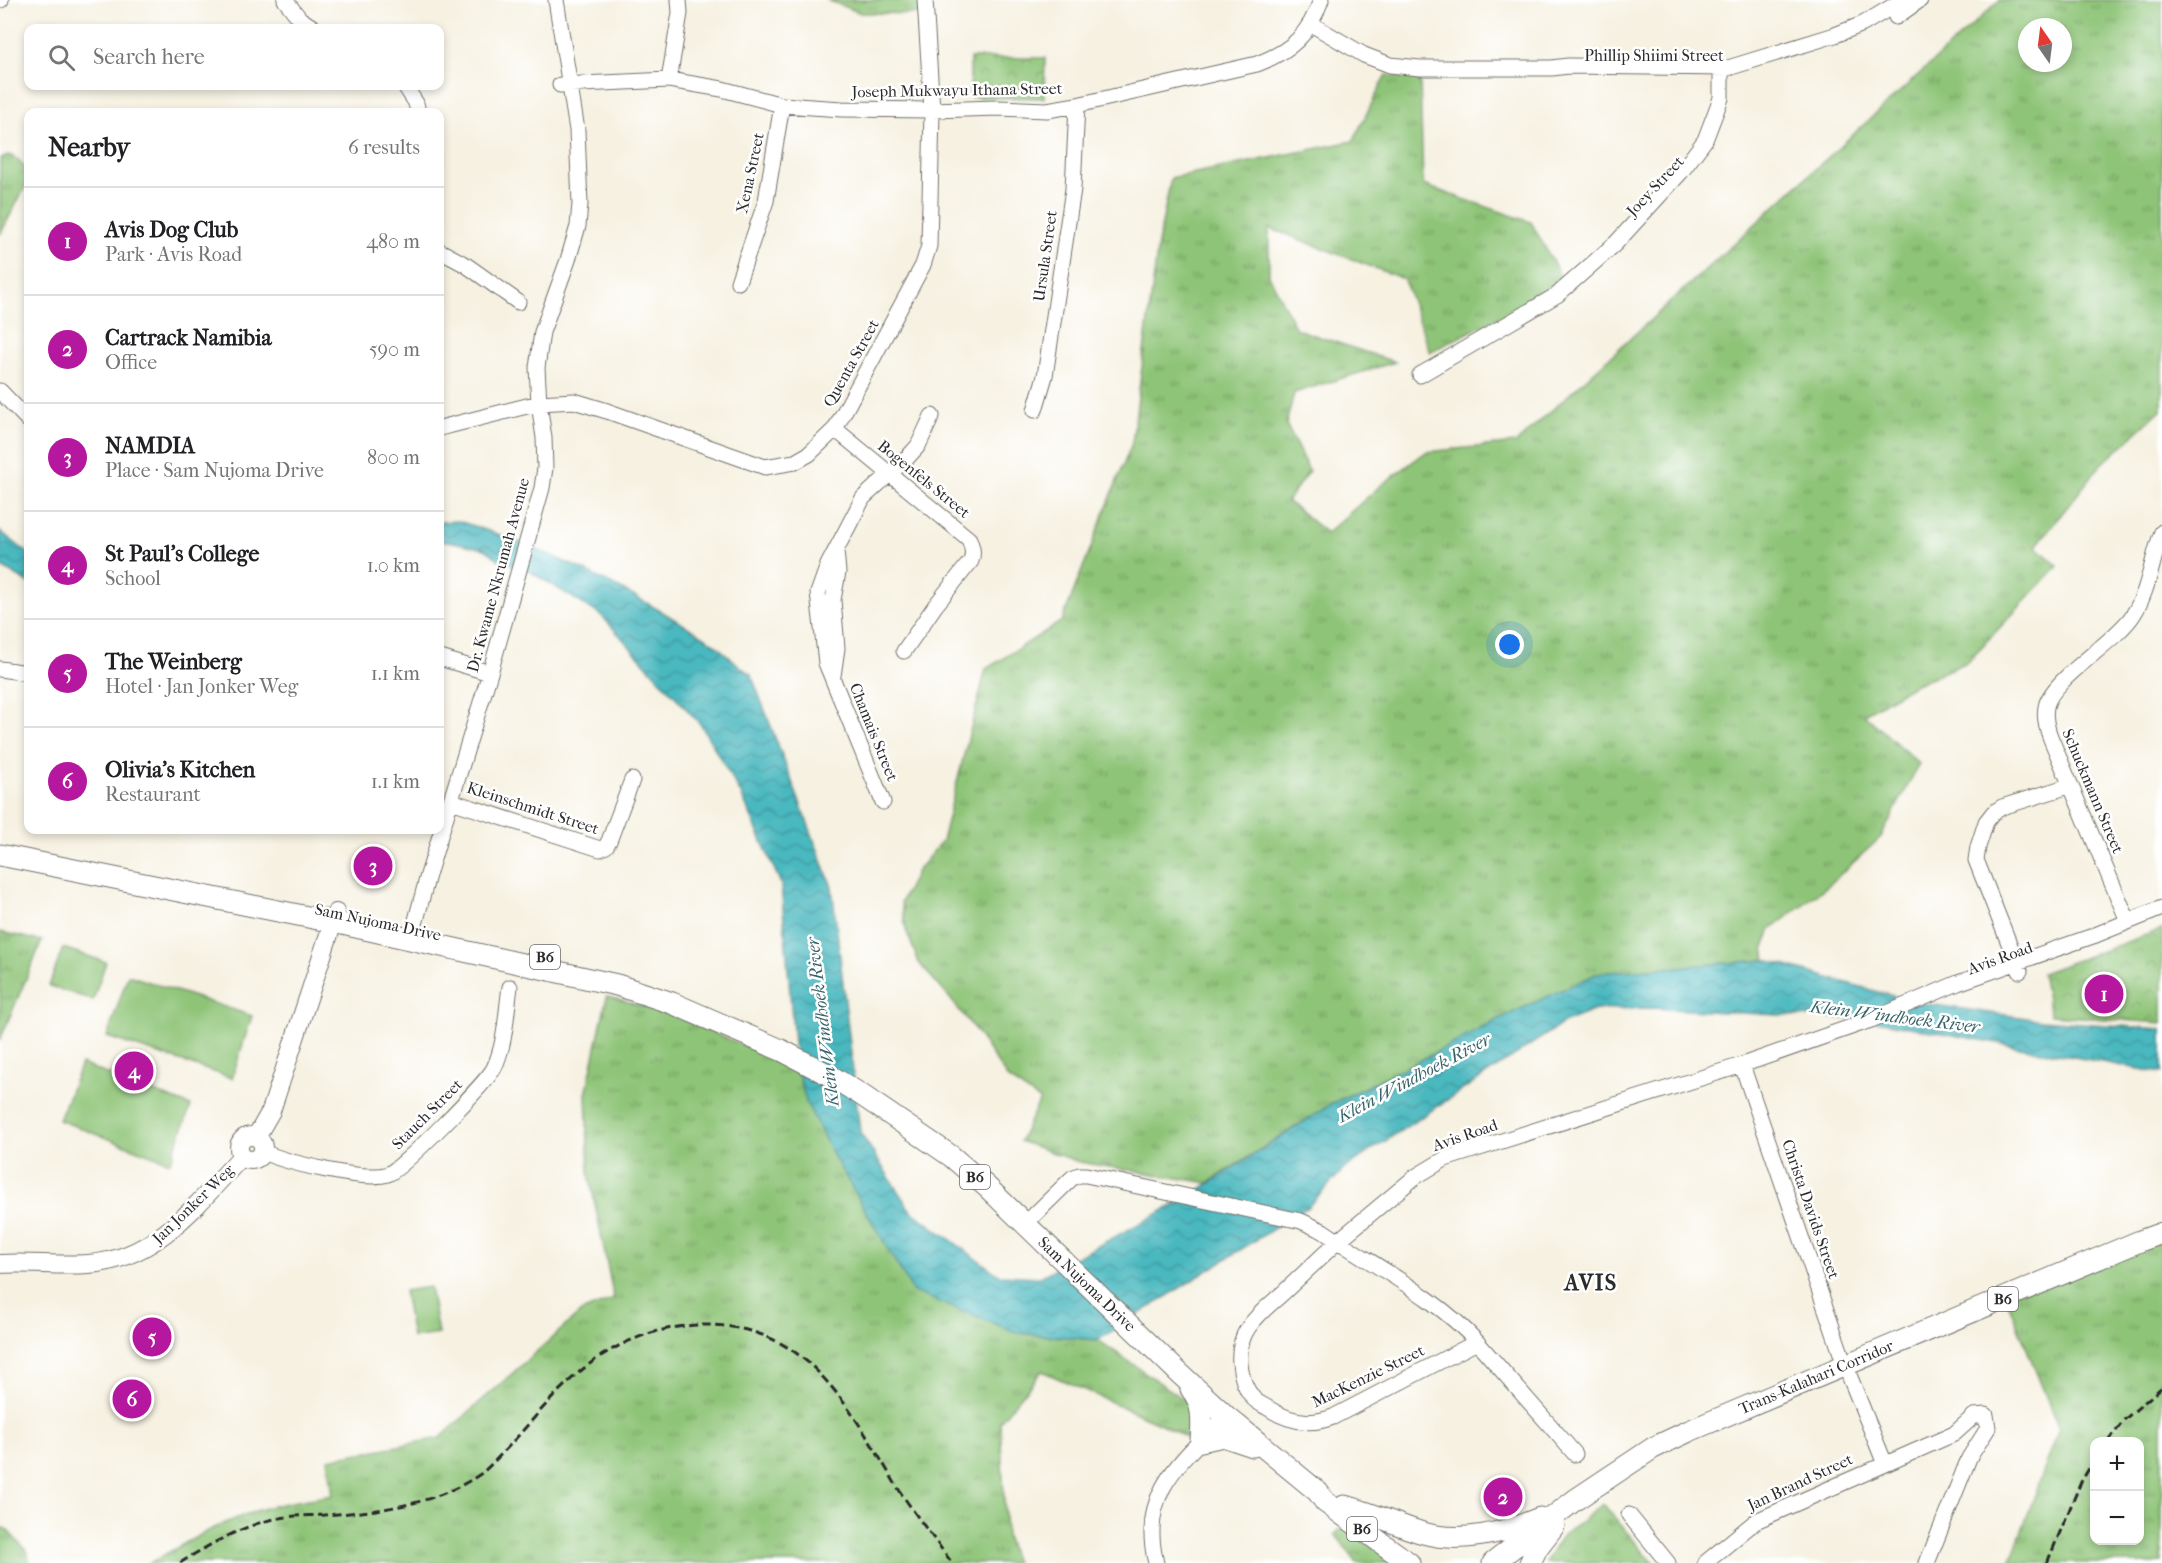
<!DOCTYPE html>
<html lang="en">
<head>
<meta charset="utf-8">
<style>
	:root { --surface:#fff; --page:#f2f2f2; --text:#202124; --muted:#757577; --line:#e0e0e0; --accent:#b5179e }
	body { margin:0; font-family:"IM FELL French Canon",serif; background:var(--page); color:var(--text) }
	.controls { position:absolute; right:18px; bottom:18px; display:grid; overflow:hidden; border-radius:12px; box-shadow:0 3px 9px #0003 }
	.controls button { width:54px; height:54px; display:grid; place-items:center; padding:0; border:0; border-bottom:2px solid var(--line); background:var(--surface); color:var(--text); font:30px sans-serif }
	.compass { position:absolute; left:2018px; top:18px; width:54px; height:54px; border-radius:50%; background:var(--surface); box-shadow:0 3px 9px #0003; rotate:346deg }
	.you { position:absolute; left:1510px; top:645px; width:21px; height:21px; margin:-15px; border:4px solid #fff; border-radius:50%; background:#1a73e8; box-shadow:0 0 0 9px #1a73e833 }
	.badge { display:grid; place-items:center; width:39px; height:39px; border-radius:50%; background:var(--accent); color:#fff; font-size:20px; font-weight:700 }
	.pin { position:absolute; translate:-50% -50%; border:3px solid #fff; box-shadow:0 2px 6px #0006 }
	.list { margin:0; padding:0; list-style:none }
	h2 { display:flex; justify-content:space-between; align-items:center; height:78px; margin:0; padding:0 24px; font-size:26px }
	h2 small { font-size:20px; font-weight:400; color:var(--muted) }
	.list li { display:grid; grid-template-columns:39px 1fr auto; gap:18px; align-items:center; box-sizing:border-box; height:108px; padding:0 24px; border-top:2px solid var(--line) }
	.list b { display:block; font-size:22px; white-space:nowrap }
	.list p { margin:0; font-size:20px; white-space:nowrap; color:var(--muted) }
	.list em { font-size:20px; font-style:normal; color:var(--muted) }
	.icon { flex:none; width:33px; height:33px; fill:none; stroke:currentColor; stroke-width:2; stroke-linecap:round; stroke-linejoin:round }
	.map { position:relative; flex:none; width:2162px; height:1563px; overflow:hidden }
	.search { position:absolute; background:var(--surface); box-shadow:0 3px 9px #0003; left:24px; top:24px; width:420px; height:66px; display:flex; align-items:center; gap:15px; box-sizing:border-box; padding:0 21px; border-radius:12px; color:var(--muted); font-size:22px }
	.panel { position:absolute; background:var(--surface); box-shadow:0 3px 9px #0003; left:24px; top:108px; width:420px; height:726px; border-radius:12px }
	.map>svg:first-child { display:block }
	.grass { fill:url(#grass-tufts); stroke:#5c7851; stroke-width:1.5; fill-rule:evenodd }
	.park { fill:url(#park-crowns); stroke:#5c7851; stroke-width:1.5 }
	.pitch { fill:#8ec477; stroke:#5c7851; stroke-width:1.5 }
	.water { fill:url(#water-waves); stroke:#3a7275; stroke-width:1.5 }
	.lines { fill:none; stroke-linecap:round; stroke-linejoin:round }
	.minor-casing { stroke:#72706b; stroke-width:17 }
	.major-casing { stroke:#72706b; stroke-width:20 }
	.highway-casing { stroke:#72706b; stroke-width:23 }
	.minor { stroke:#fff; stroke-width:15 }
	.major { stroke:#fff; stroke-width:18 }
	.highway { stroke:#fff; stroke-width:21 }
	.rail { stroke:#2b2b2b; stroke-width:3; stroke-dasharray:9 4.5; stroke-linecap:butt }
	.labels { text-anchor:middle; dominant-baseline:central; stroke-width:5; stroke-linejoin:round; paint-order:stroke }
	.shield { fill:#fff; stroke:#6b6b6b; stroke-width:1.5 }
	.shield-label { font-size:15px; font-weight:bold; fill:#2b2b2b }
	.street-label { font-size:16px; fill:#2b2b2b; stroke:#fff }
	.water-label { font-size:18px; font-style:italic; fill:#376366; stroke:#fff }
	.district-label { font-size:22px; font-weight:bold; letter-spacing:1.5px; fill:#2b2b2b; stroke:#fff }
</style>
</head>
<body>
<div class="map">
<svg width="2162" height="1563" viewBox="0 0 2162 1563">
	<defs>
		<pattern id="grass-tufts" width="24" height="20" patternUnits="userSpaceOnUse" patternTransform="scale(1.5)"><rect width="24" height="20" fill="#8ec477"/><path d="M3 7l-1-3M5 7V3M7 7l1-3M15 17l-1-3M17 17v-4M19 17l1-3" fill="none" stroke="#749f62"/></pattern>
		<pattern id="park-crowns" width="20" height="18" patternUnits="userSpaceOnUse" patternTransform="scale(1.5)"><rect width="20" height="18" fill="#8ec477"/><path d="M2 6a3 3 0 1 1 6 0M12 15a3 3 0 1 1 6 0" fill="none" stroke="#749f62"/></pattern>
		<pattern id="water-waves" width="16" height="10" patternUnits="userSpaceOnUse" patternTransform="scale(1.5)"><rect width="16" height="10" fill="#49b8bf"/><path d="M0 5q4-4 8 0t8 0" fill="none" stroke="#3d969b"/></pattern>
	</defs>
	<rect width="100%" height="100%" fill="#fff"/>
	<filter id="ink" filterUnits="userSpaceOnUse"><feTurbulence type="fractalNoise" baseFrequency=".0167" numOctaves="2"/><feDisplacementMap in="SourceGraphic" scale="12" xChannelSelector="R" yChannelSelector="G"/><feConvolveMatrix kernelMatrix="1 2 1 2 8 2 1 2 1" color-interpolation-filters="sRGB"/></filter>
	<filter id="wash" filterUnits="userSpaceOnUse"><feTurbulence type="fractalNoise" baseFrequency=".008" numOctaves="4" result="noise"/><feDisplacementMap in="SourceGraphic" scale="24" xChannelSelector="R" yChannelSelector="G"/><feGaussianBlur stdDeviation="1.35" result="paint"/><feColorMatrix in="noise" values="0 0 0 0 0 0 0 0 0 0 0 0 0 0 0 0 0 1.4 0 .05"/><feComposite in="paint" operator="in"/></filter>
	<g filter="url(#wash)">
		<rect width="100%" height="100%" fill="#f6f1e1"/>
		<!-- grass -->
		<path class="grass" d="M 827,0 L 923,0 L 926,14 L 861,13 Z
			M 2000,0 L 2162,0 L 2162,409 L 2100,466 L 2036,546 L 2058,566 L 1967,662 L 1911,686 L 1864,714 L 1919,764 L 1881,837 L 1830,884 L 1771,929 L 1764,947 L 1766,960 L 1598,973 L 1331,1104 L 1208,1183 L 1079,1162 L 1020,1141 L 1040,1100 L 1008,1079 L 976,1031 L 948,996 L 919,963 L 906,930 L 901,902 L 917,871 L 942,841 L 986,669 L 1062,621 L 1132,443 L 1158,244 L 1171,178 L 1353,141 L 1386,75 L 1420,79 L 1423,185 L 1531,222 L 1565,284 L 1430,352 L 1404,279 L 1269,228 L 1269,275 L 1296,329 L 1395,362 L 1294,393 L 1286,424 L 1309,471 L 1287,501 L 1327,533 L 1380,486 L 1426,452 L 1516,443 ZM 2027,27 L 2063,27 L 2063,63 L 2027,63 Z
			M 8,155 C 20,157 27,169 28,181 L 0,235 L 0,158 Z
			M 0,932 L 42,941 L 0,1040 Z
			M 607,996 L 663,1012 L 796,1067 L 807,1104 L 1018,1333 L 1098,1340 L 1189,1403 L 1190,1423 L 1187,1438 L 1163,1425 L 1042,1371 L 1000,1421 L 1006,1536 L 1015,1563 L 150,1563 C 190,1540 231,1516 277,1505 C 295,1501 314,1498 333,1495 L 328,1459 L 440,1438 L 581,1312 L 614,1299 L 589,1174 L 586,1094 Z
			M 2162,1235 L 2162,1563 L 2010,1563 L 2059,1429 L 2006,1297 ZM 2094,1442 L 2140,1442 L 2140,1540 L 2094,1540 Z
			M 1603,1504 L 1653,1563 L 1545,1563 L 1562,1536 Z
			M 1345,1525 L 1395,1563 L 1357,1563 L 1335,1534 Z
			M 0,1527 L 6,1529 L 28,1552 L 29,1563 L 0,1563 Z"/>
		<!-- park -->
		<path class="park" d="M 970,58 L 1045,58 L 1044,98 L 970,97 Z
			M 2162,929 L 2162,1023 L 2050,1015 L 2042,973 Z"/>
		<!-- pitch -->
		<path class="pitch" d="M 63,948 L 106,962 L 93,1000 L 49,986 Z
			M 128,975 L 252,1016 L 232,1078 L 107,1037 Z
			M 81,1064 L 191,1106 L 170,1162 L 59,1120 Z
			M 430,1287 L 438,1334 L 412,1338 L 404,1291 Z"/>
		<!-- water -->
		<path class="water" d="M 458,521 C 531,543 601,576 666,614 C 680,623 695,630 709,640 C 724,650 735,665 751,674 L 832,887 L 860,1132 L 910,1210 L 999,1275 L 1040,1277 L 1187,1198 L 1331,1104 L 1437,1052 L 1499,1019 L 1598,973 L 1766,960 L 1914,1002 L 2041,1020 L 2162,1029 L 2162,1073 L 1871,1020 L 1652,1008 L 1598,1009 L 1565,1022 L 1346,1167 L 1308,1207 L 1098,1340 L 1018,1333 L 913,1292 L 834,1157 L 807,1104 L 796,1067 L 781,884 L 740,792 L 701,725 L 601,615 L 523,567 L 504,563 L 485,549 L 448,541 L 440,542 L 440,522 Z
			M 0,531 L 28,553 L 28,583 L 0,566 Z"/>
	</g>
	<g filter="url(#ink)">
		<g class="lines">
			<defs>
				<path id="minor" d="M 0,0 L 1,0
					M 285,0 L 300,19 L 314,28
					M 1896,17 L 1920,0
					M 1311,24 L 1364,55 L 1390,65 L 1420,68 L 1552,68 L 1568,66 L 1728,68 L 1835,35 L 1863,24 L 1903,0
					M 669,80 L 680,13 L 679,0
					M 560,85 L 669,80 L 722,89 L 782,105 L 842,109 L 932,110 L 998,108 L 1047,110 L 1077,105 L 1257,64 C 1291,51 1309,35 1321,0
					M 405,86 L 416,103 L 418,112
					M 440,251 L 466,265 L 518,302
					M 738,282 L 766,201 L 782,105
					M 1420,375 L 1557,295 L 1616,243 L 1681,172 L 1705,140 L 1721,98 L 1721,68
					M 0,391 L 28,420
					M 1035,410 L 1045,376 L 1073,189 L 1077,105
					M 440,428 L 539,403 L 574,401 L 607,411 L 765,467 L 795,462 L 809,454 L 835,429 L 923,265 L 929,246 L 932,110 L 925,0
					M 835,429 L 969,539 C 972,547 974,553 971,561 L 935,606 L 904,651
					M 440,658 L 490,673
					M 0,669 L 28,673
					M 833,676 L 837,648 L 833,600 L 838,572 L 836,551
					M 451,801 L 600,849 L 606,846 L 609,841 L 632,780
					M 883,802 L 826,663 L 818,593 L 828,565 L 863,498 L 907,458 L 918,446 L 932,416
					M 2128,921 L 2051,739 C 2047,729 2044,717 2046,707 C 2050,680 2116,642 2133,615 C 2149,591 2152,558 2162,532
					M 411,939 L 428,875 L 490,673 L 542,488 L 545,468 L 544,438 L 539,403 L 537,368 L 542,332 L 568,260 L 578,226 L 580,204 L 577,130 L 556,0
					M 2020,971 L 1976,860 L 1978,847 L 1986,822 L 1993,813 L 2002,807 L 2069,786
					M 1742,1065 L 1845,1365 L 1885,1464
					M 263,1152 C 286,1162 364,1182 388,1174 C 402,1169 487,1082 494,1068 C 506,1043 506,1013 510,987
					M 1025,1224 L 1072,1178 L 1079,1175 L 1086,1175 L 1301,1221 L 1323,1231 L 1338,1241 L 1415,1177 L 1445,1159 L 1742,1065 L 1871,1020 L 1958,983 L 2093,936 L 2162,908
					M 1477,1342 L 1333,1417 C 1310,1426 1289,1422 1268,1408 C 1263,1405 1256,1402 1253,1398 C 1238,1380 1235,1347 1248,1328 C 1258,1313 1271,1304 1284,1292 C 1302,1275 1320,1258 1338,1241 C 1385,1272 1439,1300 1477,1342 L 1575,1454
					M 1629,1515 L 1668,1563
					M 1156,1563 C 1138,1493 1181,1461 1226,1416
					M 1705,1563 L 1756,1521 L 1954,1434 L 1974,1416 L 1986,1415 L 1988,1428 L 1969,1458 L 1927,1563"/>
				<path id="major" d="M239 1148a12 12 0 1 1 24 0a12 12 0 1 1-24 0Z
					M 256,1137 L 271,1111 L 336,913
					M 0,1264 C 29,1262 58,1266 88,1264 C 156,1260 199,1202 242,1156"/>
				<path id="highway" d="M 0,855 L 333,922 L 617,985 L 672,1003 L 781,1050 L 829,1075 L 860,1094 L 951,1156 L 987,1187 L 1178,1372 L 1226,1416 L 1318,1492 L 1325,1502 L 1409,1563
					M 1191,1389 C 1204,1405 1202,1422 1201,1441 L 1223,1436 L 1253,1446
					M 1344,1506 C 1371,1512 1396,1525 1423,1533 C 1462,1544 1503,1533 1540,1518
					M 1493,1563 L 1575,1500 L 1653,1448 L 1689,1431 L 2140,1241 L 2162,1233
					M 1530,1563 L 1537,1548 L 1554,1526"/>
			</defs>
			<!-- minor casing -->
			<use href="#minor" class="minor-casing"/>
			<!-- major casing -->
			<use href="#major" class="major-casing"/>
			<!-- highway casing -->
			<use href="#highway" class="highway-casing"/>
			<!-- minor -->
			<use href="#minor" class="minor"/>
			<!-- major -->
			<use href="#major" class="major"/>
			<!-- highway -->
			<use href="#highway" class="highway"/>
			<!-- rail -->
			<path class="rail" d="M 2108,1442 L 2124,1420 L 2162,1387
				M 180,1563 C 208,1545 247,1523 280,1518 C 294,1515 310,1516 325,1515 C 381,1511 435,1505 482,1473 C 522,1437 553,1388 598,1358 C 664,1314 757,1310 816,1370 C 851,1405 875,1451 901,1493 C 917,1517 935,1540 952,1563
				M 2047,1563 L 2081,1482 L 2094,1460"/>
		</g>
	</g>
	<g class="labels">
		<!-- shield labels -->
		<g class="shield">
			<rect x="530" y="945" width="30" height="24" rx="4.5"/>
			<rect x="960" y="1165" width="30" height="24" rx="4.5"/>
			<rect x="1988" y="1287" width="30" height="24" rx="4.5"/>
			<rect x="1347" y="1517" width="30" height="24" rx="4.5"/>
		</g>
		<g class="shield-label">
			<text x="545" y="957">B6</text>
			<text x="975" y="1177">B6</text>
			<text x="2003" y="1299">B6</text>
			<text x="1362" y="1529">B6</text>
		</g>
		<!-- street labels -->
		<g class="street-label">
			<text x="1654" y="55">Phillip Shiimi Street</text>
			<text transform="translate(957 90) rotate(-1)">Joseph Mukwayu Ithana Street</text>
			<text transform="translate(750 173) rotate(-78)">Xena Street</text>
			<text transform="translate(1655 186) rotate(-47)">Joey Street</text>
			<text transform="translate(1045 256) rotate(-82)">Ursula Street</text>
			<text transform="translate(851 363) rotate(-61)">Quenta Street</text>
			<text transform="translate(924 479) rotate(39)">Bogenfels Street</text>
			<text transform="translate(498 575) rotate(-75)">Dr. Kwame Nkrumah Avenue</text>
			<text transform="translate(874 732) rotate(68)">Chamais Street</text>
			<text transform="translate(2093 791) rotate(67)">Schuckmann Street</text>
			<text transform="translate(533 808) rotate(18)">Kleinschmidt Street</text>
			<text transform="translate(378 922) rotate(12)">Sam Nujoma Drive</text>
			<text transform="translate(2000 958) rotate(-20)">Avis Road</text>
			<text transform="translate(427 1114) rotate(-45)">Stauch Street</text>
			<text transform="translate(1465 1135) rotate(-19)">Avis Road</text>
			<text transform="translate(193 1204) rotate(-44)">Jan Jonker Weg</text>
			<text transform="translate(1811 1209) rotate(71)">Christa Davids Street</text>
			<text transform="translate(1087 1284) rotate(44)">Sam Nujoma Drive</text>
			<text transform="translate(1368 1376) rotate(-26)">MacKenzie Street</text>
			<text transform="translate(1816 1377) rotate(-23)">Trans-Kalahari Corridor</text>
			<text transform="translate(1800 1482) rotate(-25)">Jan Brand Street</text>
		</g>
		<!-- water labels -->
		<g class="water-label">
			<text transform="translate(1895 1017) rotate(7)">Klein Windhoek River</text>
			<text transform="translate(823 1022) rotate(-97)">Klein Windhoek River</text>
			<text transform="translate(1414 1078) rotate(-28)">Klein Windhoek River</text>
		</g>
		<!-- district labels -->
		<g class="district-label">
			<text x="1591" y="1283">AVIS</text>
		</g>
	</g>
</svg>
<div class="controls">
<button>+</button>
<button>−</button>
</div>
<svg class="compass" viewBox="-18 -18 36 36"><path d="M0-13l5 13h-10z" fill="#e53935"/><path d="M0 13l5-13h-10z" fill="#757577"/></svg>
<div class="you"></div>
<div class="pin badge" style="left:2104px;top:994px">1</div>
<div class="pin badge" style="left:1503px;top:1497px">2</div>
<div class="pin badge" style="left:373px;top:866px">3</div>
<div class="pin badge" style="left:134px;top:1071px">4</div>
<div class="pin badge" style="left:152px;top:1337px">5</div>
<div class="pin badge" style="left:132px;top:1399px">6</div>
<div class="search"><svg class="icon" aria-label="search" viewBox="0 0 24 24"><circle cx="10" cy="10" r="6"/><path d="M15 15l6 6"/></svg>Search here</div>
<section class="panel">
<h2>Nearby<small>6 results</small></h2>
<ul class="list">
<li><span class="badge">1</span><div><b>Avis Dog Club</b><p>Park · Avis Road</p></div><em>480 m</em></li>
<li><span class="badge">2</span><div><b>Cartrack Namibia</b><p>Office</p></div><em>590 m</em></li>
<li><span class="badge">3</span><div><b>NAMDIA</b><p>Place · Sam Nujoma Drive</p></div><em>800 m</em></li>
<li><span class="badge">4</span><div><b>St Paul's College</b><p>School</p></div><em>1.0 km</em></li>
<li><span class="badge">5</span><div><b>The Weinberg</b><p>Hotel · Jan Jonker Weg</p></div><em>1.1 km</em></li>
<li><span class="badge">6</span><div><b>Olivia's Kitchen</b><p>Restaurant</p></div><em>1.1 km</em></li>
</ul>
</section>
</div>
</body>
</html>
